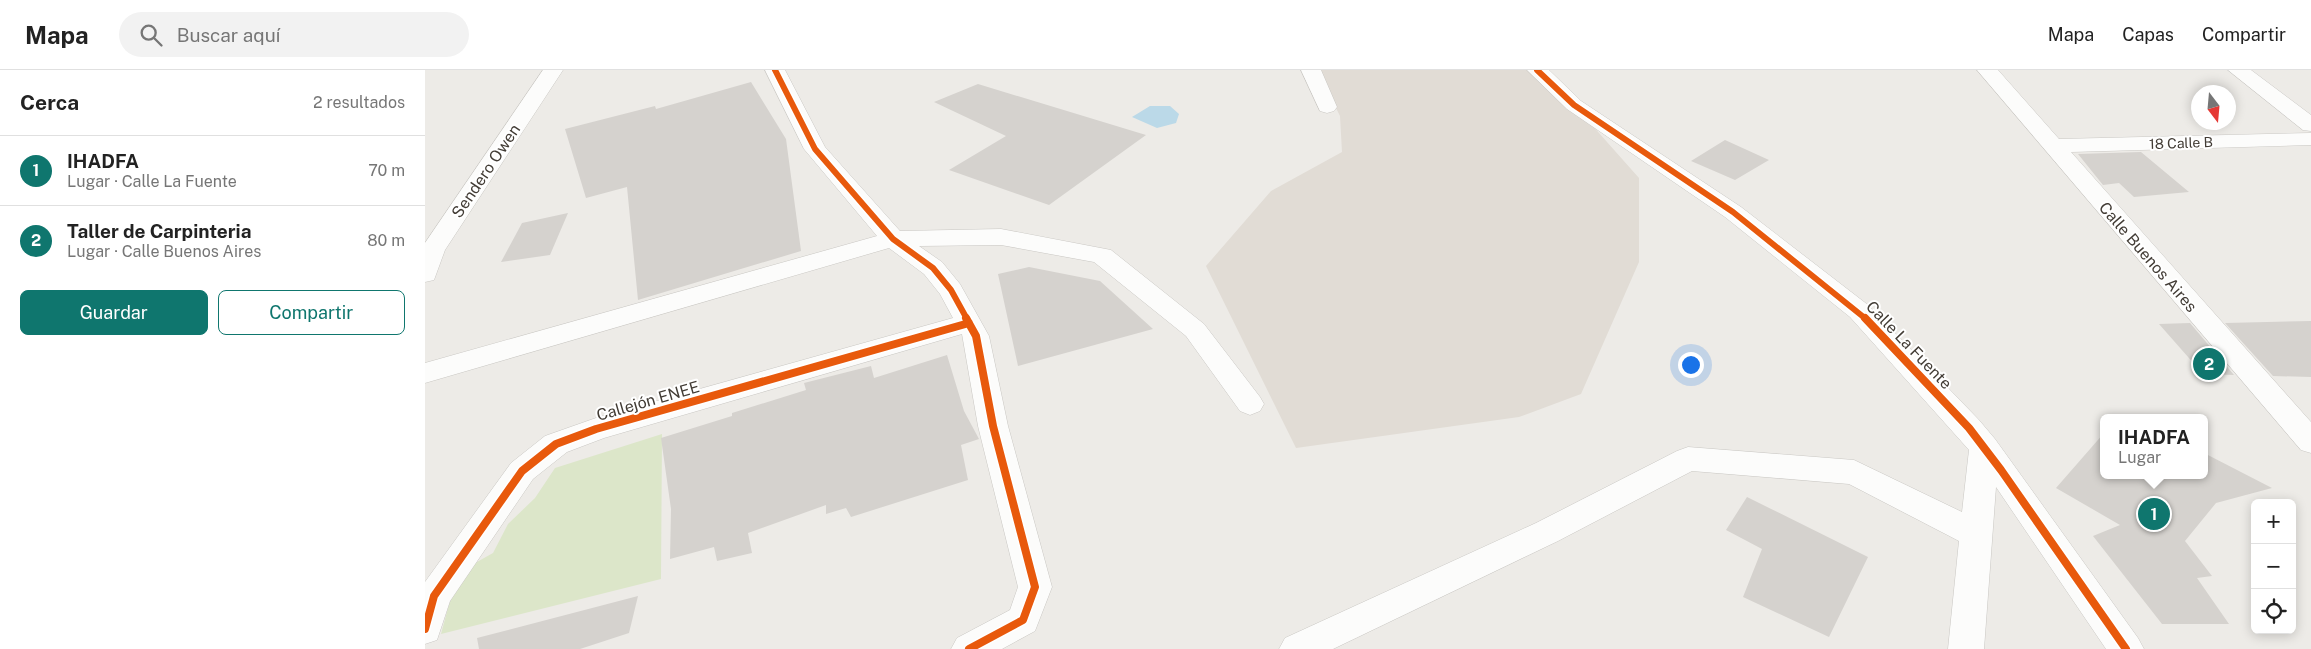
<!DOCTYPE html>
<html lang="es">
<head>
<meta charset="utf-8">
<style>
	:root { --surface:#fff; --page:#f2f2f2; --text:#222; --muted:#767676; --line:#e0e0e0; --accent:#0f766e }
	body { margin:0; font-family:"Public Sans",sans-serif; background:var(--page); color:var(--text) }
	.controls { position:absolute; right:15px; bottom:15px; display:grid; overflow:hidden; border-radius:8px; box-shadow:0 2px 12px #0003 }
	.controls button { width:45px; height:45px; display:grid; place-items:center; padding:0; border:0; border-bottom:1px solid var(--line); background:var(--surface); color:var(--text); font:25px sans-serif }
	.compass { position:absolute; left:1766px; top:15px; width:45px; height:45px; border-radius:50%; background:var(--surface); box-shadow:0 2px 12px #0003; rotate:164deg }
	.you { position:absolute; left:1265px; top:294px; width:18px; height:18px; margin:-12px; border:4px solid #fff; border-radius:50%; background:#1a73e8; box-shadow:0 0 0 8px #1a73e833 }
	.badge { display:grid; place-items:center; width:32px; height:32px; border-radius:50%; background:var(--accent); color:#fff; font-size:16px; font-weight:700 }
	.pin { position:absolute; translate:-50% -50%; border:2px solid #fff; box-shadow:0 1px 5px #0006 }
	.popup { position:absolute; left:1675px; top:344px; width:108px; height:65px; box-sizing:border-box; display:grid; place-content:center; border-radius:8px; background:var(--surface); filter:drop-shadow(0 1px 4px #0005); font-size:16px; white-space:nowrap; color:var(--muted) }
	.popup b { font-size:19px; color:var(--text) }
	.popup::after { content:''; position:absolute; left:50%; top:100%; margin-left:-10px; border:10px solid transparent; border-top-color:var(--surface) }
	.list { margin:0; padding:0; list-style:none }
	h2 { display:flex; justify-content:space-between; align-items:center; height:65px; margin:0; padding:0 20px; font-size:21px }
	h2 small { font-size:16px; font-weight:400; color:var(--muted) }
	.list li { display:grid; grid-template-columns:32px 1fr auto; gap:15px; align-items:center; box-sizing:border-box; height:70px; padding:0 20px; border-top:1px solid var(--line) }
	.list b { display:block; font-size:19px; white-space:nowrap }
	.list p { margin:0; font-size:16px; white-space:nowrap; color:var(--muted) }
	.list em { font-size:16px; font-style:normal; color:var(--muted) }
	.actions { display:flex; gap:10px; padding:15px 20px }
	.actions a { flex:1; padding:11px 0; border:1px solid var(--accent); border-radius:8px; text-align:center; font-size:18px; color:var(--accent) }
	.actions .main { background:var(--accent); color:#fff }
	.icon { flex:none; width:28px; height:28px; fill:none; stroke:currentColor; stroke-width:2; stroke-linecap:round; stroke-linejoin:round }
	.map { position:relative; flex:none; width:1886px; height:579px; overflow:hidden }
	header { display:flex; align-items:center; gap:30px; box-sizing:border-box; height:70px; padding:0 25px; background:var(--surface); border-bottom:1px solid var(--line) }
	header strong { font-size:24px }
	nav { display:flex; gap:28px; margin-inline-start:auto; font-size:18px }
	.search { width:350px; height:45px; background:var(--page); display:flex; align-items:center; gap:12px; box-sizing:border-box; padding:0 18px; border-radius:28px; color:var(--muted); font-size:19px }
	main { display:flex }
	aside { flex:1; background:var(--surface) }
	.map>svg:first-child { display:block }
	.residential { fill:#e1dcd5 }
	.green { fill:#dce6c9 }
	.water { fill:#bbd9e8 }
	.building { fill:#d5d2ce }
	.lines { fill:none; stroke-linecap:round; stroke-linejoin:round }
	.minor-casing { stroke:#c9c7c3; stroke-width:1 }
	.minor { fill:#fcfcfb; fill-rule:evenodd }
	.cycleway-far1-casing { stroke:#fff; stroke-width:9 }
	.cycleway-casing { stroke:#fff; stroke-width:11 }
	.cycleway-far1 { stroke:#e8590c; stroke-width:6 }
	.cycleway { stroke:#e8590c; stroke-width:8 }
	.labels { text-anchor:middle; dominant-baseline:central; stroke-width:4; stroke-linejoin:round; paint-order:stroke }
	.far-street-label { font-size:14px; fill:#423c35; stroke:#fff }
	.street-label { font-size:16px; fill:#423c35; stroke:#fff }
</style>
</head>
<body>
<header>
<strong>Mapa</strong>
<div class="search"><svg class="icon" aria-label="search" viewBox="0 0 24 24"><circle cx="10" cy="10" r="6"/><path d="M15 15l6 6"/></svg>Buscar aquí</div>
<nav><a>Mapa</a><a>Capas</a><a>Compartir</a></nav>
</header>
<main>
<aside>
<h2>Cerca<small>2 resultados</small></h2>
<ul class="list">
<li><span class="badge">1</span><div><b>IHADFA</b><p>Lugar · Calle La Fuente</p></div><em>70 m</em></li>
<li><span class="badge">2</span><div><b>Taller de Carpinteria</b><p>Lugar · Calle Buenos Aires</p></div><em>80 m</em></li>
</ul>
<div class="actions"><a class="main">Guardar</a><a>Compartir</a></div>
</aside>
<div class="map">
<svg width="1886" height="579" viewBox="0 0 1886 579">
	<rect width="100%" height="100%" fill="#edebe7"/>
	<!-- residential -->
	<path class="residential" d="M 892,0 L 1118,0 L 1214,108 L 1214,192 L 1156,324 L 1094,347 L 871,378 L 781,196 L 846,121 L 917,82 L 915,46 Z"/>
	<!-- green -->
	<path class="green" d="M 237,364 L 236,509 L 16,564 L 27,523 L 43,497 L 68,483 L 83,454 L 110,428 L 130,398 Z"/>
	<!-- water -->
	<path class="water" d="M 725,36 L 745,36 L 754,44 L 751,53 L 732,58 L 707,47 Z"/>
	<!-- building -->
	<path class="building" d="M 326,12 L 361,69 L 376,181 L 213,230 L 202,117 L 161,128 L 140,59 L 230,36 L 231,39 Z
		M 553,14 L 721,65 L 624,135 L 524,100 L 581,66 L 509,32 Z
		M 1300,70 L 1344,90 L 1310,110 L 1266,91 Z
		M 1716,82 L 1764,122 L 1709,127 L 1694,113 L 1678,115 L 1653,84 Z
		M 143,143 L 125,185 L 76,192 L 97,153 Z
		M 604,197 L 675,211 L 728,259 L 593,296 L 573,204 Z
		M 1886,251 L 1886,307 L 1848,306 L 1800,253 Z
		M 1765,253 L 1809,305 L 1778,304 L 1734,254 Z
		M 522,285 L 539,341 L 554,369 L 536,375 L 543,410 L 426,447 L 421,438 L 401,444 L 401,435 L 323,463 L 327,483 L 292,491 L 289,477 L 245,489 L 246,439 L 236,368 L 307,346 L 307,343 L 381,320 L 379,313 L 446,296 L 449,308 Z
		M 1679,363 L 1679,405 L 1779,405 L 1779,383 L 1847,418 L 1791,433 L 1760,471 L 1787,506 L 1772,508 L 1804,554 L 1737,554 L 1668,466 L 1695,455 L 1631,418 Z
		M 1322,427 L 1443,487 L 1404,567 L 1318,527 L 1337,479 L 1301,460 Z
		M 213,526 L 204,563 L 155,579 L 54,579 L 52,568 Z"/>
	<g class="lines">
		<defs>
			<path id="minor" d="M 118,0 L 138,0 L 20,180 L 9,210 L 0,212 L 0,173 Z
				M 340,0 L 360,0 L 400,77 L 475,161 L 576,159 L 686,180 L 779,254 L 835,327 L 839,334 L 835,341 L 825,345 L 815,341 L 761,266 L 669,192 L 576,175 L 494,176 L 517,192 L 535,214 L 564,266 L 583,356 L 627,517 L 610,561 L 577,579 L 526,579 L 532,568 L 585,540 L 593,517 L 553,356 L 537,264 L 179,368 L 142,382 L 108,409 L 25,531 L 12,570 L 0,574 L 0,512 L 86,393 L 120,366 L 171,348 L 528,248 L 515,224 L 499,204 L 464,178 L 0,313 L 0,293 L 452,166 L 379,79 Z
				M 876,0 L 896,0 L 912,37 L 909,41 L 902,43 L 895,41 Z
				M 1102,0 L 1124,0 L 1156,31 L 1316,137 L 1443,235 L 1554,350 L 1570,369 L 1713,568 L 1719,579 L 1681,579 L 1571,417 L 1559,579 L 1523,579 L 1534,471 L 1424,414 L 1267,401 L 1133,471 L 908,579 L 854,579 L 860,568 L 1111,453 L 1252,381 L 1263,377 L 1429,390 L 1537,442 L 1544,380 L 1425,247 L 1300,147 L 1142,39 Z
				M 1552,0 L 1573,0 L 1634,69 L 1886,63 L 1886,75 L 1646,82 L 1886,352 L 1886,383 L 1876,380 Z
				M 1803,0 L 1826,0 L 1886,45 L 1886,61 L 1878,60 Z"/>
		</defs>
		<!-- minor casing -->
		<use href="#minor" class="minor-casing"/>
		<!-- minor -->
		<use href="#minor" class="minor"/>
		<defs>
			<path id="cycleway-far1" d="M 350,0 L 390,79 L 468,169 L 508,198 L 526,220 L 542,249
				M 1112,0 L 1149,35 L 1308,142 L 1441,249"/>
			<path id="cycleway" d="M 541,248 L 551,266 L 568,356 L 610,517 L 598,550 L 544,579
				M 1440,248 L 1544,358 L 1576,400 L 1701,579
				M 0,559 L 9,526 L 97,401 L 131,374 L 171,359 L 544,253"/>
		</defs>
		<!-- cycleway-far1 casing -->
		<use href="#cycleway-far1" class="cycleway-far1-casing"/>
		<!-- cycleway casing -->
		<use href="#cycleway" class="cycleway-casing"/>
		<!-- cycleway-far1 -->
		<use href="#cycleway-far1" class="cycleway-far1"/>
		<!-- cycleway -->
		<use href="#cycleway" class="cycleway"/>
	</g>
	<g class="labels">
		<!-- far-street labels -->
		<g class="far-street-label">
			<text transform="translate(1756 73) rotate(-2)">18 Calle B</text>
		</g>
		<!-- street labels -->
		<g class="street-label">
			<text transform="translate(61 101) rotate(-56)">Sendero Owen</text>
			<text transform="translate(1723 187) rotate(49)">Calle Buenos Aires</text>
			<text transform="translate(1484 275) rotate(46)">Calle La Fuente</text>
			<text transform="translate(223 331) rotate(-16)">Callejón ENEE</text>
		</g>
	</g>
</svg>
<div class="controls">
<button>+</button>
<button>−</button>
<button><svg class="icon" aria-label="locate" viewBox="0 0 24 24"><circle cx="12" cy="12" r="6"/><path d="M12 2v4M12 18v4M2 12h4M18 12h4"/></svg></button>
</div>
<svg class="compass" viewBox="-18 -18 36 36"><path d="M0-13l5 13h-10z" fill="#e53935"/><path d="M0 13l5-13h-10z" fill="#767676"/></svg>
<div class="you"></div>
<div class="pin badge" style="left:1729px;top:444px">1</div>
<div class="popup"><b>IHADFA</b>Lugar</div>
<div class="pin badge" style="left:1784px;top:294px">2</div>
</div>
</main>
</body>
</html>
